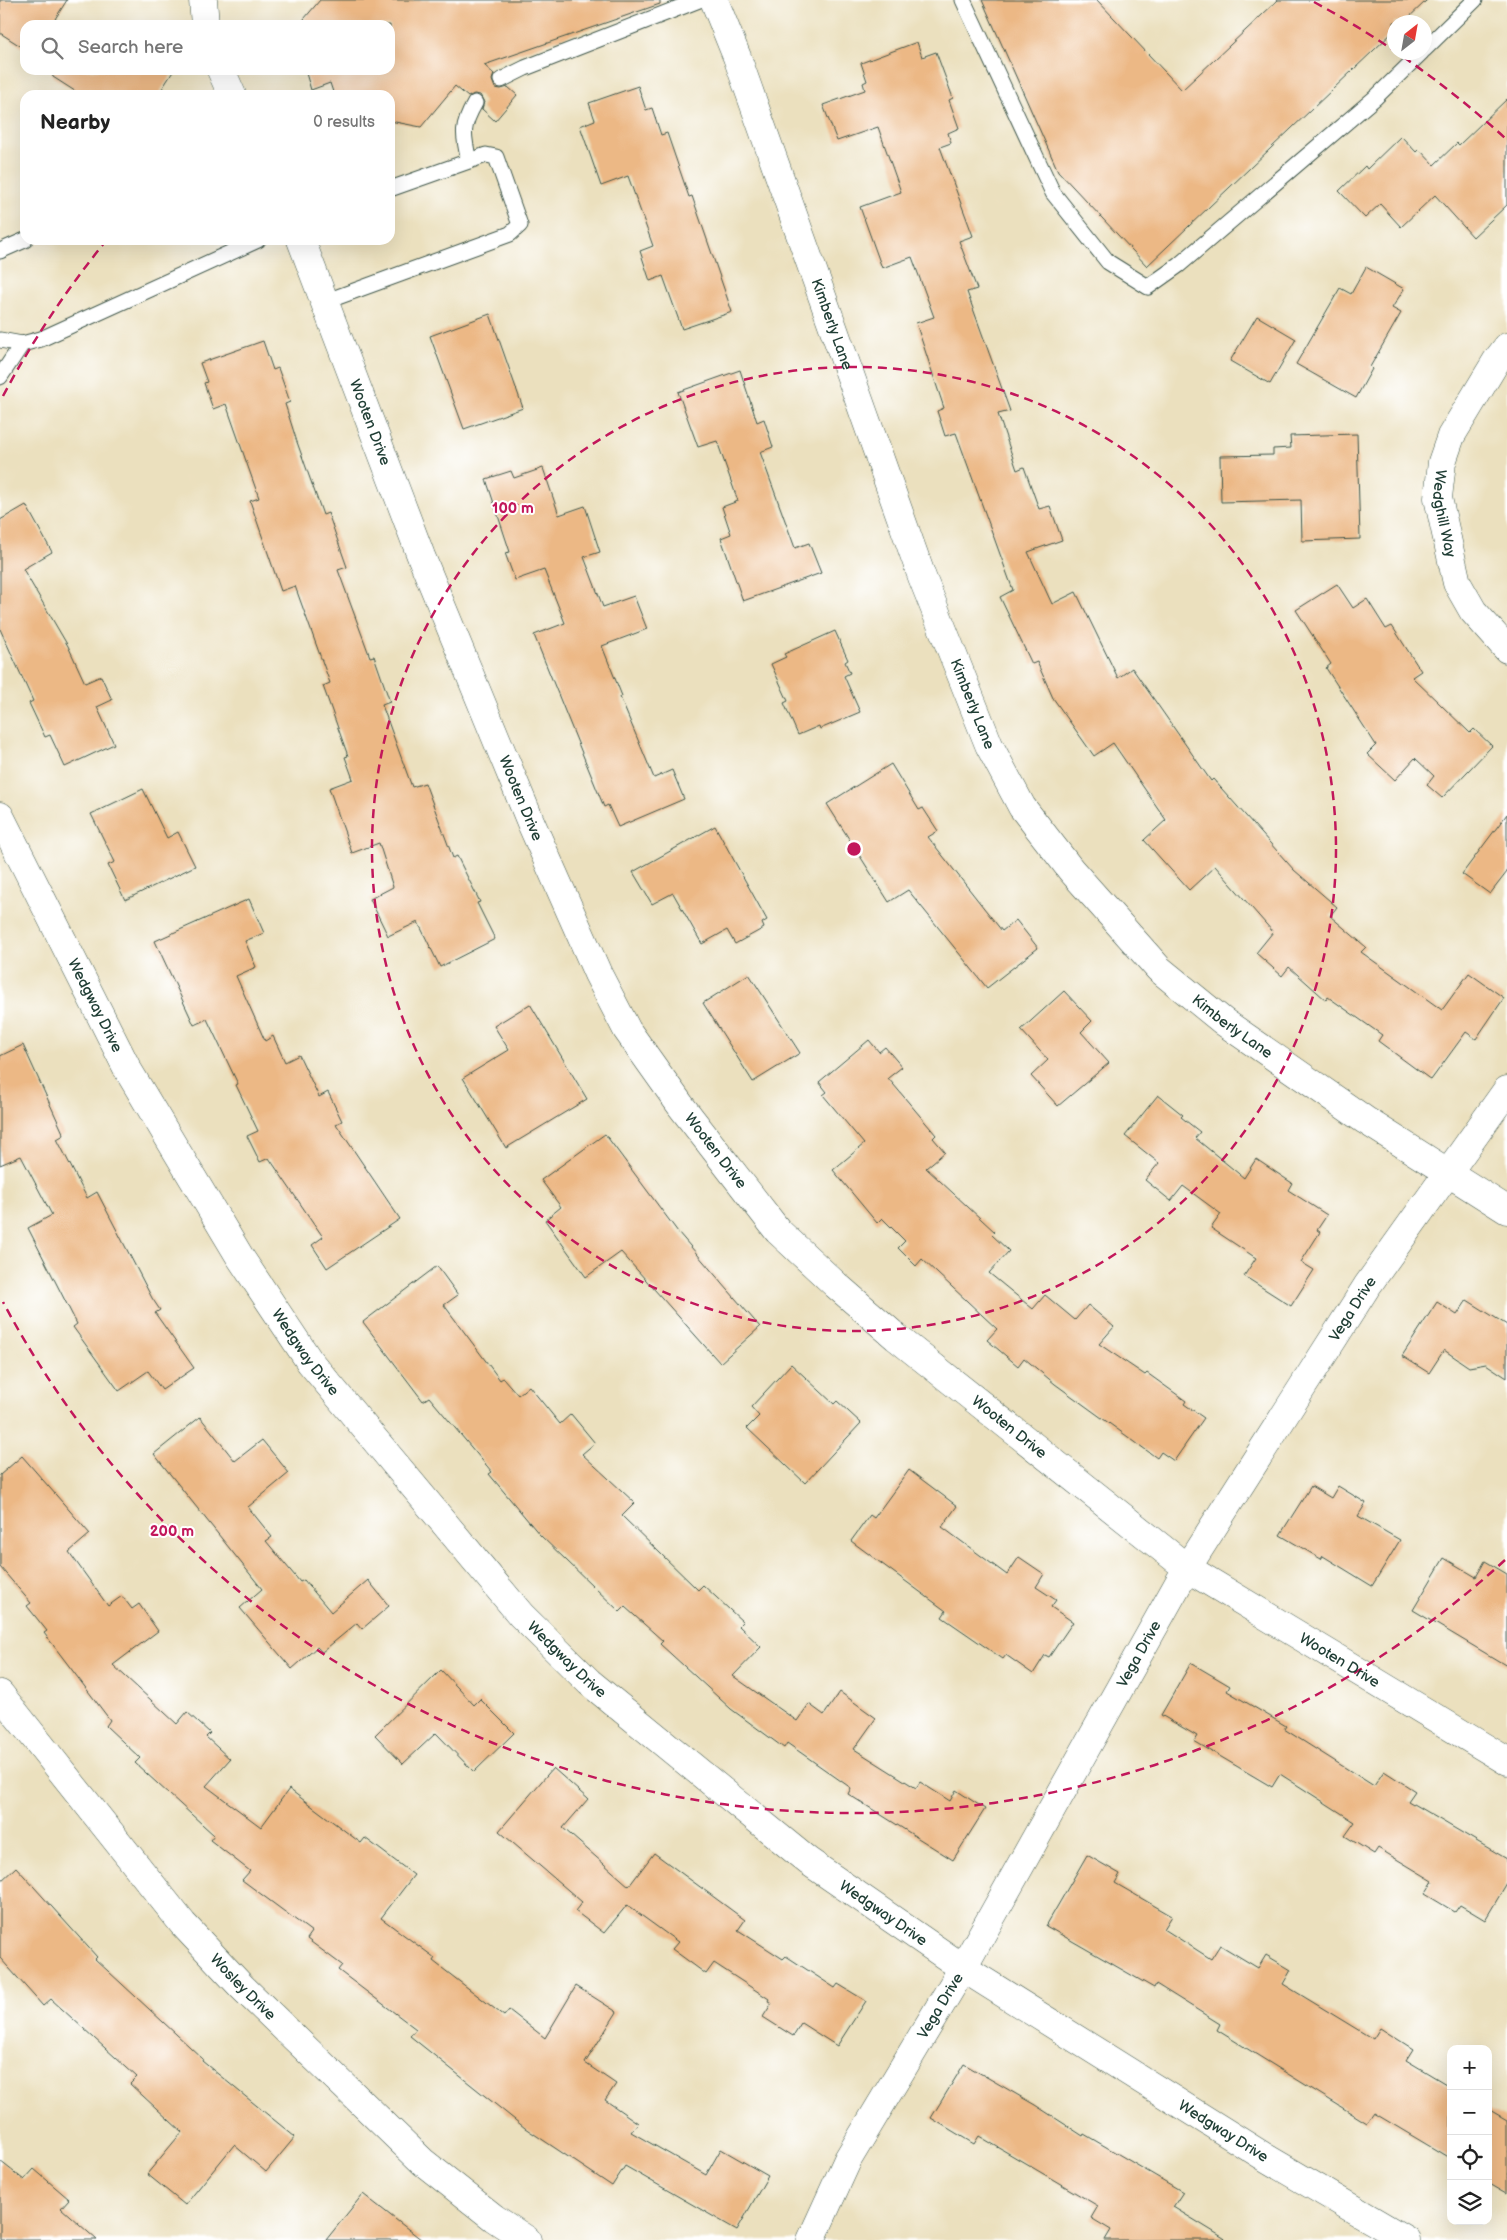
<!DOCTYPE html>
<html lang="en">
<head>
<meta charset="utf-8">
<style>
	:root { --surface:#fff; --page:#f2f2f2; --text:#222; --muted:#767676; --line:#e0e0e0 }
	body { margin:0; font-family:"Balsamiq Sans",sans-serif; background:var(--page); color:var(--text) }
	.controls { position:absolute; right:15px; bottom:15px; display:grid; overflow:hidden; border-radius:10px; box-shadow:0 5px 20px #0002 }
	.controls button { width:45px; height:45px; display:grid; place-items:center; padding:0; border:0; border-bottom:1px solid var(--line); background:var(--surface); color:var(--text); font:25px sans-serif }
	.compass { position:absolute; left:1387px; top:15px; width:45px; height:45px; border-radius:50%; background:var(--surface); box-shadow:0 5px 20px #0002; rotate:31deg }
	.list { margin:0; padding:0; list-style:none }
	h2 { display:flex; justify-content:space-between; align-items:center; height:65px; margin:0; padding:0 20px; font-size:21px }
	h2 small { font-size:16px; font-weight:400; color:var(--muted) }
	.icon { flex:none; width:28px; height:28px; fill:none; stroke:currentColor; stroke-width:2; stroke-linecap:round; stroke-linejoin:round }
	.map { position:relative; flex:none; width:1507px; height:2240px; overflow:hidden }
	.search { position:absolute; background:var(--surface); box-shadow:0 5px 20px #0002; left:20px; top:20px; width:375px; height:55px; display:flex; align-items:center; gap:12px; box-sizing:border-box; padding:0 18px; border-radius:15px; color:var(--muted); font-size:19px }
	.panel { position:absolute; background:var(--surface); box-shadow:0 5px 20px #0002; left:20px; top:90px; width:375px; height:155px; border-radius:15px }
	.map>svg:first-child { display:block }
	.building { fill:#ecb885 }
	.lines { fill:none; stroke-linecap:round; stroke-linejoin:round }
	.lane-casing { stroke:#3e5549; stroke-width:17 }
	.street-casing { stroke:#3e5549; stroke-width:29 }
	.lane { stroke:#fff; stroke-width:15 }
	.street { stroke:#fff; stroke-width:28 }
	.ring { fill:none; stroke:#c2185b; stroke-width:2.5; stroke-dasharray:9 6 }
	.labels { text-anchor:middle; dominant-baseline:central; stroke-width:4; stroke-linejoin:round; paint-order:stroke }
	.street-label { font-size:15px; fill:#1f3d34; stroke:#fff }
	.centre { fill:#c2185b; stroke:#fff; stroke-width:2.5 }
	.ring-label { font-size:15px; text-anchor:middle; font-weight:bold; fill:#c2185b; stroke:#fff; stroke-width:4; stroke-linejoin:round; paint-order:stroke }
</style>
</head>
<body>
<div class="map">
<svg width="1507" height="2240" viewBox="0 0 1507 2240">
	<rect width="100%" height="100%" fill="#fff"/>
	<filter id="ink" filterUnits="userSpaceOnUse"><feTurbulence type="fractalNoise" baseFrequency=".02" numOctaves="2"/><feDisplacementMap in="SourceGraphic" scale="10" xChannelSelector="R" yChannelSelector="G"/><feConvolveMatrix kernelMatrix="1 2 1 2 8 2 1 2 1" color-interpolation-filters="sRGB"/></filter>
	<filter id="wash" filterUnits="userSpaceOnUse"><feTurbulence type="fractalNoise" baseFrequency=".0096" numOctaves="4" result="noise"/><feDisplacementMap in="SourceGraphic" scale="20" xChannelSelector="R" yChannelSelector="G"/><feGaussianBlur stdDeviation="1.12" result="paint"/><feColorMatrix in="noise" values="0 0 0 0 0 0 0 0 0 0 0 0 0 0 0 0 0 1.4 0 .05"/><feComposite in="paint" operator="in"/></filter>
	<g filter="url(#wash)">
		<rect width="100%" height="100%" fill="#ebe0be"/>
		<g id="blocks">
			<!-- building -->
			<path class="building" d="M 0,0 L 67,0 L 55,19 L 65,25 L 25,25 L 25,49 L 0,33 Z
				M 320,0 L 660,0 L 660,4 L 484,65 L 494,74 L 492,80 L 495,88 L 501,89 L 508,87 L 517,95 L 495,121 L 482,109 L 484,102 L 480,95 L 474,94 L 468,97 L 455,86 L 421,127 L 390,121 L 390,95 L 334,95 L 330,83 L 311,90 L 305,70 L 390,70 L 390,25 L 299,25 Z
				M 982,0 L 1097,0 L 1182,90 L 1278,0 L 1427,0 L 1404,22 L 1394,22 L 1394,31 L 1147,266 L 1058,171 Z
				M 917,42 L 922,57 L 936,52 L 953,98 L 949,100 L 959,128 L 948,133 L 951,143 L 940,147 L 973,236 L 959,241 L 977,289 L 967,292 L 1010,411 L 998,414 L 1017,470 L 1024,467 L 1039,509 L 1050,506 L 1062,540 L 1028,552 L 1052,604 L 1076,592 L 1118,678 L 1132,668 L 1211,781 L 1213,779 L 1294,870 L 1337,907 L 1330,916 L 1366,947 L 1361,952 L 1442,1010 L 1469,973 L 1504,998 L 1476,1039 L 1466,1032 L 1431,1080 L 1378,1041 L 1382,1035 L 1328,997 L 1326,1000 L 1289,967 L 1282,976 L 1256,953 L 1273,932 L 1215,866 L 1189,890 L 1144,840 L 1166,820 L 1113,743 L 1094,756 L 1053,698 L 1037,662 L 1032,664 L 1000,597 L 1013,590 L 956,433 L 945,436 L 937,411 L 944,408 L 916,323 L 934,317 L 912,257 L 882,268 L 860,207 L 901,192 L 878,127 L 837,141 L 823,105 L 865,90 L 863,83 L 867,81 L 861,63 Z
				M 51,70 L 174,70 L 158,95 L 81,95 L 53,77 Z
				M 638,86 L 646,110 L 652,108 L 661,135 L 667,133 L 689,197 L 692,196 L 732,312 L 682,329 L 663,276 L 650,281 L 640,251 L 653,246 L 628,176 L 601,186 L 580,126 L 595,120 L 589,103 Z
				M 1507,99 L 1507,205 L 1473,237 L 1435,195 L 1401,227 L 1380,204 L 1365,218 L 1339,191 L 1365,166 L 1367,169 L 1401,136 L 1416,152 L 1419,149 L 1434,165 L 1457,143 L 1459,145 Z
				M 1366,267 L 1404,289 L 1392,308 L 1401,313 L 1370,367 L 1372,369 L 1356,398 L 1296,364 L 1340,288 L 1351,294 Z
				M 490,314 L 523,408 L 464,429 L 430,336 Z
				M 1257,316 L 1296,339 L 1270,384 L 1230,361 Z
				M 263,341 L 273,370 L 278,368 L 290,402 L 285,404 L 297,442 L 323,515 L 328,513 L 347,567 L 338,570 L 370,657 L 374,656 L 390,702 L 382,705 L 412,787 L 425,783 L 453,858 L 457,856 L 480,902 L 477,903 L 495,939 L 440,967 L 418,922 L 388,936 L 370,899 L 393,887 L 379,843 L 352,853 L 329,788 L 353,779 L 345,757 L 348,756 L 323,686 L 330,683 L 295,586 L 281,591 L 250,501 L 259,498 L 226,404 L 213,409 L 204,383 L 207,382 L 200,363 Z
				M 740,370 L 757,422 L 764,419 L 773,447 L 760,452 L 795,548 L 809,543 L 821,573 L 743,601 L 721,538 L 731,534 L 722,507 L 738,501 L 717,441 L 698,447 L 678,392 Z
				M 1357,434 L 1360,539 L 1302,541 L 1301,500 L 1221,502 L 1220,456 L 1273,455 L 1273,449 L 1291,448 L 1290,436 Z
				M 543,468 L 559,515 L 585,506 L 600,552 L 584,557 L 603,607 L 634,596 L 647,629 L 602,646 L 622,696 L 620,697 L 654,778 L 672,770 L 684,799 L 618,827 L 608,805 L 604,807 L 534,635 L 565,623 L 544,570 L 515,580 L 505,553 L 510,552 L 486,479 L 511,471 L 514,478 Z
				M 26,505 L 52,552 L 23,569 L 68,646 L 85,683 L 101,676 L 112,700 L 97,707 L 114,744 L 65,767 L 50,735 L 45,737 L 29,703 L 33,701 L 0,629 L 0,520 Z
				M 1337,584 L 1353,608 L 1367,599 L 1386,629 L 1392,626 L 1421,671 L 1412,677 L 1470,733 L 1474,729 L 1492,746 L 1442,798 L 1427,785 L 1434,776 L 1415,758 L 1395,780 L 1367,754 L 1376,745 L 1326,668 L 1331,664 L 1296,610 Z
				M 835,631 L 848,660 L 845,662 L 850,673 L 844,676 L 860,712 L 820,729 L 819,726 L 798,735 L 784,703 L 788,701 L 771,664 L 786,657 L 784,654 Z
				M 891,764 L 919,810 L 923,808 L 938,831 L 928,837 L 1002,931 L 1016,920 L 1038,948 L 987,988 L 908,890 L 889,902 L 827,804 Z
				M 143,789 L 167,838 L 178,832 L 195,866 L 125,900 L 108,865 L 115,862 L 91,814 Z
				M 1507,814 L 1507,872 L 1490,894 L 1462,874 Z
				M 715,826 L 767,920 L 762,923 L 764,928 L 735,944 L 727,930 L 702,944 L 673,893 L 652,904 L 633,872 Z
				M 249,899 L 264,933 L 245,941 L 256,967 L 236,976 L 265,1041 L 273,1036 L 285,1062 L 299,1055 L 319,1097 L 328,1092 L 342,1121 L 336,1124 L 400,1219 L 327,1268 L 312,1245 L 323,1237 L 269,1158 L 260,1162 L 247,1136 L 258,1131 L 236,1085 L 238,1084 L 207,1019 L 194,1025 L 155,941 Z
				M 749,974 L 800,1053 L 753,1082 L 703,1003 Z
				M 1064,991 L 1092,1021 L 1081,1032 L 1109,1063 L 1058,1106 L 1031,1076 L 1048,1060 L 1021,1030 Z
				M 530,1004 L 587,1099 L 506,1148 L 463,1078 L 509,1050 L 494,1026 Z
				M 869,1040 L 879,1052 L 885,1047 L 902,1067 L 888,1078 L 936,1135 L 933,1138 L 945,1152 L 926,1168 L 995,1232 L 992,1235 L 1009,1251 L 989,1273 L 1033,1309 L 1045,1295 L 1075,1320 L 1088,1305 L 1114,1327 L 1099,1344 L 1145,1375 L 1147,1373 L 1186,1401 L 1184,1404 L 1204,1418 L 1174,1461 L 1161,1452 L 1157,1458 L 1055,1384 L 1024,1358 L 1018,1366 L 987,1340 L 997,1329 L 922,1259 L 916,1266 L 898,1248 L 905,1241 L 882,1218 L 877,1223 L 833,1170 L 864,1144 L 823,1095 L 827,1092 L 819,1082 Z
				M 23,1045 L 64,1135 L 57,1139 L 87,1198 L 97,1192 L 152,1298 L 160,1310 L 155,1313 L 194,1368 L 162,1390 L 148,1371 L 119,1391 L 73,1327 L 77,1324 L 28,1228 L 52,1215 L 21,1156 L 0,1165 L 0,1056 Z
				M 1158,1095 L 1183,1115 L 1181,1117 L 1200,1132 L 1195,1138 L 1244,1178 L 1256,1159 L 1292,1183 L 1288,1190 L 1327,1215 L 1317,1230 L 1320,1232 L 1301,1262 L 1314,1270 L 1291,1306 L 1244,1276 L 1256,1258 L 1211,1228 L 1221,1214 L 1183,1186 L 1171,1201 L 1145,1180 L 1159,1163 L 1125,1136 Z
				M 605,1134 L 678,1232 L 760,1327 L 720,1363 L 621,1252 L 586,1277 L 545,1220 L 561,1207 L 541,1180 Z
				M 437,1266 L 458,1295 L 444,1305 L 500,1380 L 503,1378 L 518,1395 L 529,1386 L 560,1424 L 571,1414 L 595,1443 L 582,1454 L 635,1503 L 622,1516 L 698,1590 L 703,1585 L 743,1622 L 739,1626 L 761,1647 L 733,1676 L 797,1721 L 809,1704 L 824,1715 L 840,1692 L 876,1718 L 854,1749 L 916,1788 L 920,1782 L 950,1801 L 956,1790 L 985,1809 L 953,1860 L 848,1794 L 851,1788 L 787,1743 L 784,1748 L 731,1709 L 660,1644 L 663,1641 L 625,1607 L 620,1612 L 540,1535 L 489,1474 L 492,1472 L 429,1397 L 423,1401 L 363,1322 Z
				M 1467,1300 L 1507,1325 L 1507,1378 L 1486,1364 L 1469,1367 L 1444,1350 L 1429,1373 L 1402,1356 L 1437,1302 L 1457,1315 Z
				M 791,1364 L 834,1404 L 837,1401 L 861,1423 L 805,1483 L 747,1428 L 759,1416 L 751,1407 Z
				M 200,1417 L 235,1461 L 262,1440 L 289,1473 L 248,1507 L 272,1537 L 266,1541 L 300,1582 L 304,1580 L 331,1612 L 368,1580 L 389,1606 L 362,1629 L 357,1623 L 322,1652 L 317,1647 L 292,1669 L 240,1608 L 262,1589 L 154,1454 Z
				M 22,1456 L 90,1534 L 69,1552 L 108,1606 L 122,1596 L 132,1609 L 139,1604 L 158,1631 L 113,1665 L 177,1724 L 187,1712 L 210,1733 L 206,1737 L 230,1759 L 206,1786 L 261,1827 L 289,1789 L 361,1843 L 365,1838 L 414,1875 L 381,1918 L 435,1958 L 433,1961 L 504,2016 L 509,2010 L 545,2038 L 576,1986 L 617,2012 L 585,2063 L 616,2084 L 605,2100 L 638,2123 L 631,2132 L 706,2175 L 721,2149 L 768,2176 L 737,2230 L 625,2166 L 612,2186 L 525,2128 L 410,2036 L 416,2029 L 338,1970 L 342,1965 L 307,1939 L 312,1932 L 242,1880 L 250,1871 L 210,1840 L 214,1835 L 135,1763 L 140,1758 L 106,1726 L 110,1720 L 44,1633 L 47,1631 L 27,1606 L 31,1603 L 0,1567 L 0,1475 Z
				M 909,1470 L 957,1506 L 942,1527 L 1007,1575 L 1019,1557 L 1044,1574 L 1036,1587 L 1056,1600 L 1051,1607 L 1073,1622 L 1049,1657 L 1045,1655 L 1033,1674 L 1006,1655 L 1003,1659 L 942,1617 L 946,1611 L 851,1541 L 870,1515 L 874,1518 Z
				M 1311,1486 L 1331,1498 L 1338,1486 L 1366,1503 L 1358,1516 L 1400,1540 L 1372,1586 L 1323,1556 L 1321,1559 L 1280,1535 Z
				M 1444,1558 L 1476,1577 L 1485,1561 L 1507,1574 L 1507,1666 L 1413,1610 Z
				M 1191,1663 L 1230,1686 L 1227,1691 L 1286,1726 L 1284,1729 L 1374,1786 L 1384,1771 L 1415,1791 L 1408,1801 L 1507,1859 L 1507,1883 L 1485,1920 L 1460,1905 L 1455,1912 L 1425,1894 L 1433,1881 L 1378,1848 L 1374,1854 L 1345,1836 L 1355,1822 L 1280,1774 L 1272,1787 L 1194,1741 L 1197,1736 L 1161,1715 Z
				M 441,1670 L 474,1705 L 480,1699 L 514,1733 L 474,1772 L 436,1733 L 403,1764 L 375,1735 Z
				M 553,1768 L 588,1799 L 563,1828 L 629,1886 L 654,1853 L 745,1920 L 738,1930 L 783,1959 L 786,1956 L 835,1988 L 838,1984 L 866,2001 L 837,2046 L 801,2023 L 793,2036 L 763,2017 L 772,2003 L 768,2001 L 769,1999 L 714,1963 L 706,1974 L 672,1949 L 678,1942 L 627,1905 L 604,1933 L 575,1911 L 582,1902 L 499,1831 Z
				M 1087,1855 L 1120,1874 L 1115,1883 L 1172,1916 L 1164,1929 L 1211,1959 L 1220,1945 L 1258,1968 L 1266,1955 L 1291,1970 L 1283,1984 L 1373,2039 L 1380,2028 L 1413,2049 L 1406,2060 L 1451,2087 L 1451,2159 L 1374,2113 L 1367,2123 L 1217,2030 L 1220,2024 L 1156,1984 L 1154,1988 L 1046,1926 Z
				M 16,1867 L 97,1957 L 95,1959 L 203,2059 L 202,2061 L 295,2137 L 266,2172 L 234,2145 L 185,2205 L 147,2174 L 182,2132 L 130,2084 L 137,2077 L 51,1999 L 43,2006 L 0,1958 L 0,1882 Z
				M 964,2064 L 1035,2105 L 1083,2136 L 1084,2134 L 1183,2192 L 1173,2207 L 1227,2240 L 1105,2240 L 1111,2230 L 1091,2218 L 1098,2206 L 979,2136 L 974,2144 L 931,2118 Z
				M 1488,2109 L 1507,2120 L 1507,2193 L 1488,2182 Z
				M 0,2161 L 24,2180 L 34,2169 L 69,2199 L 61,2208 L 97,2240 L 0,2240 Z
				M 363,2194 L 422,2240 L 326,2240 Z"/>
		</g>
	</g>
	<g filter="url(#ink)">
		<use href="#blocks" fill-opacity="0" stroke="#3e5549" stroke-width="1"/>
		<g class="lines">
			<defs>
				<path id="lane" d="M 963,0 L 1053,193 L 1108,262 L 1148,287 L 1179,265 L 1376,97 L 1422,52
					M 1424,50 L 1475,0
					M 501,80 L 525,68 L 699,0
					M 469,161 C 463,135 461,127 475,103
					M 0,251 L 25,240
					M 324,302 L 510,234 L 520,225 L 496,157 L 486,155 L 390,189
					M 0,340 L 22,344 L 41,339 L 258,240
					M 0,377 L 22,344"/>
				<g id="street">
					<path d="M 203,0 L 205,25"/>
					<path id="s1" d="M 714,0 L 737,57 L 922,577 L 989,745 L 1022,807 L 1071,870 L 1159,969 L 1224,1022 L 1365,1120 L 1507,1210"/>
					<path d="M 221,70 L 232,95"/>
					<path id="s2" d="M 301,240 L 421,556 L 531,823 L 598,974 L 627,1030 L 681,1106 L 778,1231 L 836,1285 L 896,1337 L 1187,1568 L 1507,1761"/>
					<path id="s3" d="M 1507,347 L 1497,360 L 1451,436 L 1442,462 L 1438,498 L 1457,583 L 1473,611 L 1507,649"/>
					<path id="s4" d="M 0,816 L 128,1070 L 240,1257 L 310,1362 L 521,1615 L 589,1682 L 808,1861 L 963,1968 L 1268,2159 L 1406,2240"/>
					<path id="s5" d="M 0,1694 L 183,1924 L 242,1987 L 423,2162 L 494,2218 L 527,2240"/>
					<path id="s6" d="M 811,2240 L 848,2159 L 963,1968 L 1187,1568 L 1367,1286 L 1507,1090"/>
				</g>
			</defs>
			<!-- lane casing -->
			<use href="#lane" class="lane-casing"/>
			<!-- street casing -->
			<use href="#street" class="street-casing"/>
			<!-- lane -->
			<use href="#lane" class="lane"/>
			<!-- street -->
			<use href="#street" class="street"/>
		</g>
	</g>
	<!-- distance rings -->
	<g class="ring">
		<circle cx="854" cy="849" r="482"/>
		<path d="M1505 1560A964 964 0 0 1 3 1302M3 396A964 964 0 0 1 105 242M1314 2A964 964 0 0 1 1505 138"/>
	</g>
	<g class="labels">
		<!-- street labels -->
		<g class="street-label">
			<text stroke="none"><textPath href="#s1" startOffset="345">Kimberly Lane</textPath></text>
			<text stroke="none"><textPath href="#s2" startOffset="195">Wooten Drive</textPath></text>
			<text stroke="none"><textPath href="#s3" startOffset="185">Wedghill Way</textPath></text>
			<text stroke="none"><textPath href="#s1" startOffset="750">Kimberly Lane</textPath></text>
			<text stroke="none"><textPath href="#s2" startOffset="600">Wooten Drive</textPath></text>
			<text stroke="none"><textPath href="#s4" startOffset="212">Wedgway Drive</textPath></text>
			<text stroke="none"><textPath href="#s1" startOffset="1170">Kimberly Lane</textPath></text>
			<text stroke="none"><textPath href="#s2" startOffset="1005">Wooten Drive</textPath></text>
			<text stroke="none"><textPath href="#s6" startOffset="1078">Vega Drive</textPath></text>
			<text stroke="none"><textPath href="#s4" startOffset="618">Wedgway Drive</textPath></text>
			<text stroke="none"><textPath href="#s2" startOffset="1410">Wooten Drive</textPath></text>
			<text stroke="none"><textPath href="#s6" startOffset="672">Vega Drive</textPath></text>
			<text stroke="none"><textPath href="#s4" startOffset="1022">Wedgway Drive</textPath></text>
			<text stroke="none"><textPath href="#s2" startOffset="1815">Wooten Drive</textPath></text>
			<text stroke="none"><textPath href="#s4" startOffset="1428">Wedgway Drive</textPath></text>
			<text stroke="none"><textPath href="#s5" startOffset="381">Wosley Drive</textPath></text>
			<text stroke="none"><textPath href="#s6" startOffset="268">Vega Drive</textPath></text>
			<text stroke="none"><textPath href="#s4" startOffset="1832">Wedgway Drive</textPath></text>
		</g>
	</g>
	<circle cx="854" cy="849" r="8" class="centre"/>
	<g class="ring-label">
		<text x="513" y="513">100 m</text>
		<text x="172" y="1536">200 m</text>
	</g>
</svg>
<div class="controls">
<button>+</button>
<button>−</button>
<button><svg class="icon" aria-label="locate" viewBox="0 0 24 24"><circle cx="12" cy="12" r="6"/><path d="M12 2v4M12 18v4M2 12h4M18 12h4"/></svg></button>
<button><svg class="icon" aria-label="layers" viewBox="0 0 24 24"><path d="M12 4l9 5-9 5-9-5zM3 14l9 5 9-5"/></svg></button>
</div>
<svg class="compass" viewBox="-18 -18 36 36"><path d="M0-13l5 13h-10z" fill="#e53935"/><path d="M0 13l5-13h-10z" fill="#767676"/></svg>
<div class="search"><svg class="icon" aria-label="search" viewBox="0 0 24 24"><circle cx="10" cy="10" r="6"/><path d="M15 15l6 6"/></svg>Search here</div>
<section class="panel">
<h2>Nearby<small>0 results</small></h2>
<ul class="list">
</ul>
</section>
</div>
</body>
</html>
